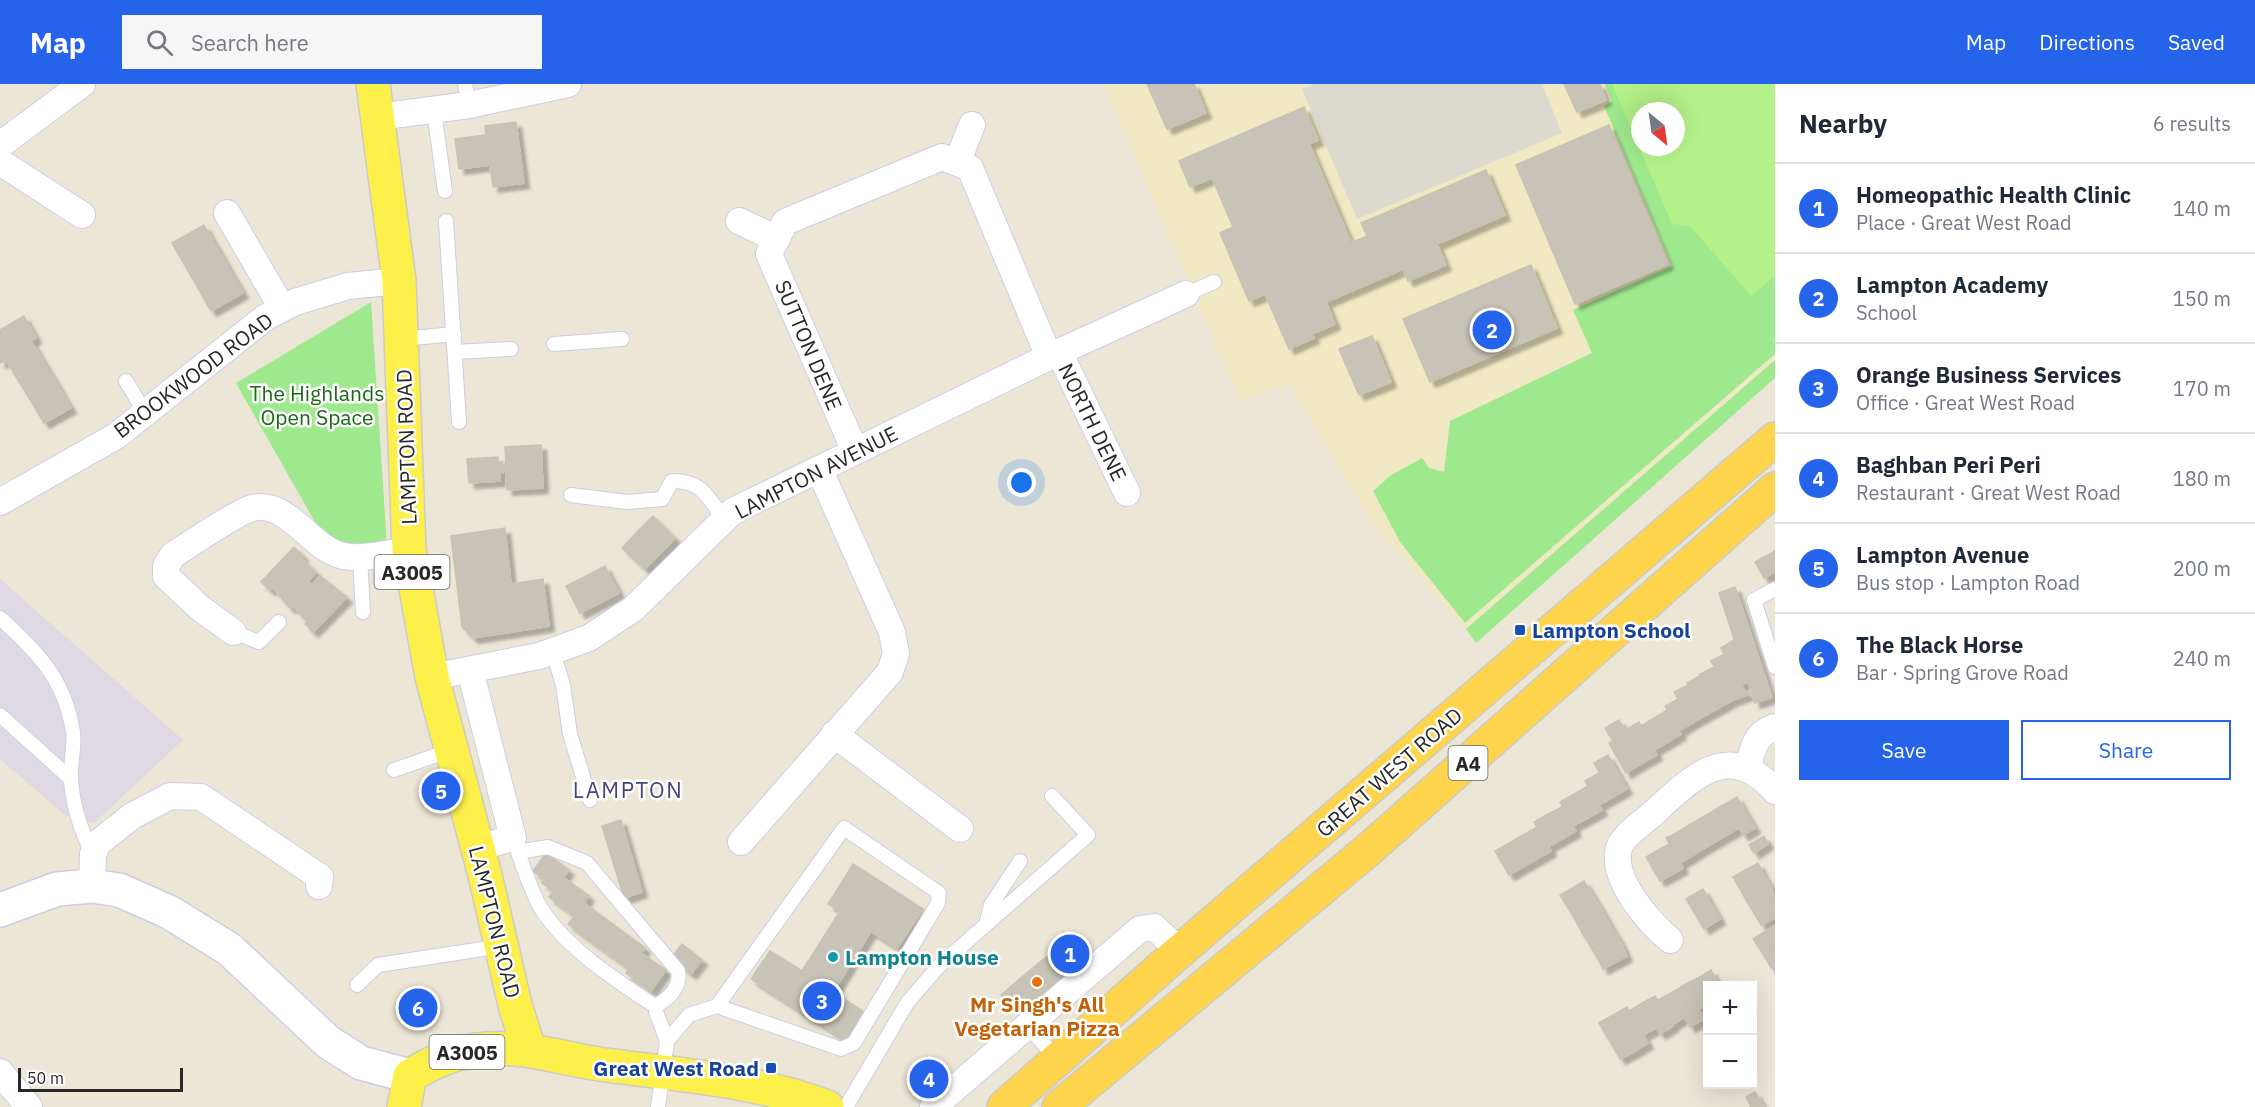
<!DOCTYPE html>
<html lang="en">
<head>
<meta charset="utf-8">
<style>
	:root { --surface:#fff; --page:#f6f6f7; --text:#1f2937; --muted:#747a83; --line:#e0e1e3; --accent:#2563eb }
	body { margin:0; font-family:"IBM Plex Sans",sans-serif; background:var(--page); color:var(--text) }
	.controls { position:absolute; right:18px; bottom:18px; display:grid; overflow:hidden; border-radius:0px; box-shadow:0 6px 24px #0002 }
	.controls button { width:54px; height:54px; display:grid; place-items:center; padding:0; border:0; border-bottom:2px solid var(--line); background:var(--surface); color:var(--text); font:30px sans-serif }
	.compass { position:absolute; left:1631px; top:18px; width:54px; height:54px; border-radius:50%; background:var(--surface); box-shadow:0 6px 24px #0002; rotate:151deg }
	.scale { position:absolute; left:18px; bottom:15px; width:165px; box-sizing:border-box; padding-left:6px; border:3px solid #282828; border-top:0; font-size:16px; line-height:21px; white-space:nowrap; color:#282828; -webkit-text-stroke:4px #fff; paint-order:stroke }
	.you { position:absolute; left:1022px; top:399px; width:21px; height:21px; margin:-15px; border:4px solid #fff; border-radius:50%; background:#1a73e8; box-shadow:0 0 0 9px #1a73e833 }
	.badge { display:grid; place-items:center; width:39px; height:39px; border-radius:50%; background:var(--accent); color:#fff; font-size:20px; font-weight:700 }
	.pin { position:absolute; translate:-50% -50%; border:3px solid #fff; box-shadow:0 2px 6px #0006 }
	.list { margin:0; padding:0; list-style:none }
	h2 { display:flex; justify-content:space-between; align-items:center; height:78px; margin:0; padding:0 24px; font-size:26px }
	h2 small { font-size:20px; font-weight:400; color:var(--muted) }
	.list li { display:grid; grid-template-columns:39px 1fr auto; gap:18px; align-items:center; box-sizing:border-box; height:90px; padding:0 24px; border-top:2px solid var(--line) }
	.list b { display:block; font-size:22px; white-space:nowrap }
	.list p { margin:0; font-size:20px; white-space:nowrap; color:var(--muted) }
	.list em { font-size:20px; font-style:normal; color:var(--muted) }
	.actions { display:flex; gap:12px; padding:18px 24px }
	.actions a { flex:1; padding:14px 0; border:2px solid var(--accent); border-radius:0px; text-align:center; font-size:21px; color:var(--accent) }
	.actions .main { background:var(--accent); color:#fff }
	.icon { flex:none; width:33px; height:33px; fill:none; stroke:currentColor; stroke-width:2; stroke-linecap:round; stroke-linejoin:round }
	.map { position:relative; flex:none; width:1775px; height:1023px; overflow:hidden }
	header { display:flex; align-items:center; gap:36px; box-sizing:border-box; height:84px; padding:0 30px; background:var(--accent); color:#fff }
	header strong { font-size:28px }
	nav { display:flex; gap:33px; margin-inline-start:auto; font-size:21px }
	.search { width:420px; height:54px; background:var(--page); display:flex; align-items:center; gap:15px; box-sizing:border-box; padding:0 21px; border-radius:0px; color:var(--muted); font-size:22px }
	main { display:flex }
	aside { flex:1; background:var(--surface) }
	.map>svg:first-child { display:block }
	.industrial { fill:#ded9e3 }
	.education { fill:#f0e9c4; fill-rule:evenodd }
	.green { fill:#9ee88e; fill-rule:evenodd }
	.pitch { fill:#b4f188; fill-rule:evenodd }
	.plaza { fill:#dcd9ce }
	.building { fill:#c7c3b7; stroke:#c7c3b1; stroke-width:1.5; filter:url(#shadow) }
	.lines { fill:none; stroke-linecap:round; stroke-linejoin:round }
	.service-casing { stroke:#cdcde3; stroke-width:16 }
	.minor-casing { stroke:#cdcde3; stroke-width:28 }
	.secondary-casing { stroke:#cdcde3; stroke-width:36 }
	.primary-casing { stroke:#cbcbcb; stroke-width:36 }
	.trunk-casing { stroke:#cbcbcb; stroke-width:36 }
	.service { stroke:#fff; stroke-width:14 }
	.minor { stroke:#fff; stroke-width:26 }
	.secondary { stroke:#fff; stroke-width:33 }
	.primary { stroke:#fdf04b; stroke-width:33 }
	.trunk { stroke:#fed44d; stroke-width:33 }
	.transit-dot { fill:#1a4fb4; stroke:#fff; stroke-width:2 }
	.culture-dot { fill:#0f9aa8; stroke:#fff; stroke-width:2 }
	.food-dot { fill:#e8710a; stroke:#fff; stroke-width:2 }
	.labels { text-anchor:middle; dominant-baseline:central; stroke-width:5; stroke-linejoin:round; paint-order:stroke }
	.shield { fill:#fff; stroke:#686868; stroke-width:1.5 }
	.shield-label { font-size:20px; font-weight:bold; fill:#282828 }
	.street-label { font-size:21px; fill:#282828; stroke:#fff }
	.park-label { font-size:21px; fill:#176a13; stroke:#fff }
	.transit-label { font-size:21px; font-weight:bold; fill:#164399; stroke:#fff; text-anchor:start }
	.culture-label { font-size:21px; font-weight:bold; fill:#0d838f; stroke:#fff; text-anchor:start }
	.food-label { font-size:21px; font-weight:bold; fill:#c56008; stroke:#fff }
	.neighbourhood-label { font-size:22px; letter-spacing:1.5px; fill:#44467c; stroke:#fff }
</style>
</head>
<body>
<header>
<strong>Map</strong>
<div class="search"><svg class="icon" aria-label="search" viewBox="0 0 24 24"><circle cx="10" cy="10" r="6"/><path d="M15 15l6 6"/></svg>Search here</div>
<nav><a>Map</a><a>Directions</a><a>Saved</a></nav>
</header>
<main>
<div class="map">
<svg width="1775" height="1023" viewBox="0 0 1775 1023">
	<defs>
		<filter id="shadow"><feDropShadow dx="5.5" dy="5.5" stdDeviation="1.5" flood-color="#0004"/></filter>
	</defs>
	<rect width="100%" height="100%" fill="#ece6d7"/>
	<!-- industrial -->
	<path class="industrial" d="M 0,495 L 183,656 L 94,739 L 66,732 L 0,675 Z"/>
	<!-- education -->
	<path class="education" d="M 1104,0 L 1775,0 L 1775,276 L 1466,545 L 1371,438 L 1290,300 L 1240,317 ZM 1640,27 L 1676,27 L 1676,63 L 1640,63 Z"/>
	<!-- green -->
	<path class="green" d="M 1605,0 L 1775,0 L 1775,270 L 1465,539 L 1400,458 L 1373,407 L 1390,392 L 1422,374 L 1429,384 L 1444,388 L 1450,337 L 1592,269 L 1573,226 L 1672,182 L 1604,22 L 1612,17 ZM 1640,27 L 1676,27 L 1676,63 L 1640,63 Z
		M 371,218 L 387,462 L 347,464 L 319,445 L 236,299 Z
		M 1775,276 L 1775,294 L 1476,559 L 1466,545 Z"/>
	<!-- pitch -->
	<path class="pitch" d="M 1612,0 L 1775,0 L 1775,192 L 1751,212 L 1690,142 L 1672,140 ZM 1640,27 L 1676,27 L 1676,63 L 1640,63 Z"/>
	<!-- plaza -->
	<path class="plaza" d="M 1314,0 L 1542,0 L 1562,49 L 1357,135 L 1302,5 Z"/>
	<!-- building -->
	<path class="building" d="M 1147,0 L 1194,0 L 1206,29 L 1167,45 Z
		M 1564,0 L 1600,0 L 1606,16 L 1577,28 Z
		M 1304,23 L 1318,56 L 1309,60 L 1351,159 L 1367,152 L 1361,139 L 1380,131 L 1403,185 L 1326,218 L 1335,240 L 1312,250 L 1314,254 L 1289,265 L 1265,210 L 1249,217 L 1220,149 L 1233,143 L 1212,94 L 1190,103 L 1179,77 Z
		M 516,38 L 524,99 L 493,103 L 490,81 L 459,85 L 455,55 L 486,51 L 485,42 Z
		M 1609,41 L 1668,180 L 1575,220 L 1516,81 Z
		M 1486,86 L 1505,131 L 1437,160 L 1418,115 Z
		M 1418,115 L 1446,181 L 1408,197 L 1380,131 Z
		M 204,141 L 243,209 L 211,227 L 172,159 Z
		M 1531,181 L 1557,244 L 1430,298 L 1403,235 Z
		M 24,232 L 36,254 L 31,257 L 71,324 L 44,339 L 6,276 L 0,279 L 0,246 Z
		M 1372,252 L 1391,298 L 1359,311 L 1339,265 Z
		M 541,361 L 543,404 L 507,406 L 506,388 L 500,389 L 500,397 L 469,399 L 467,375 L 498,373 L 499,381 L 506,380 L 505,363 Z
		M 653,432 L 675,454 L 660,470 L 637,448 Z
		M 505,444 L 511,500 L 543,495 L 549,542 L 473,554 L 462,543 L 451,452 Z
		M 637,448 L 660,470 L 645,485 L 622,464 Z
		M 294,463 L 303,472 L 301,474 L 316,488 L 308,497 L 312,501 L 320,492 L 347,513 L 313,548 L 305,540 L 307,537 L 292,522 L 290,524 L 272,503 L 270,506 L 261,498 Z
		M 1775,467 L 1775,488 L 1764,494 L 1755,478 Z
		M 605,482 L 619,509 L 600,519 L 586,492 Z
		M 586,492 L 600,519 L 580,529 L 566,502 Z
		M 1735,503 L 1772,613 L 1755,619 L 1719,509 Z
		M 1734,556 L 1748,598 L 1741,601 L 1746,609 L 1749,607 L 1750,610 L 1733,616 L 1711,577 L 1724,570 L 1721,564 Z
		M 1714,583 L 1733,616 L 1719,624 L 1700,590 Z
		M 1701,591 L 1719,624 L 1706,631 L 1687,599 Z
		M 1688,601 L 1706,631 L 1692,639 L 1674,608 Z
		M 1678,615 L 1692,639 L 1679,647 L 1665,622 Z
		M 1667,626 L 1681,650 L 1668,658 L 1654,634 Z
		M 1654,634 L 1668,658 L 1654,666 L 1641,642 Z
		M 1619,636 L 1644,678 L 1626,689 L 1609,659 L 1613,657 L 1605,644 Z
		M 1639,638 L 1657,671 L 1644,678 L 1625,646 Z
		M 1608,671 L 1627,705 L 1613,713 L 1594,679 Z
		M 1599,689 L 1613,713 L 1599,721 L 1585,697 Z
		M 1588,702 L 1602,726 L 1588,734 L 1574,710 Z
		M 1574,710 L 1588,734 L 1573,742 L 1560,718 Z
		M 1737,713 L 1755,744 L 1743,751 L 1725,720 Z
		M 1725,720 L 1739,744 L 1727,751 L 1713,727 Z
		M 1562,723 L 1576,747 L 1562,755 L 1548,730 Z
		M 1713,727 L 1727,751 L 1715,758 L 1701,734 Z
		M 1548,730 L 1562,755 L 1548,763 L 1534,738 Z
		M 1701,734 L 1715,758 L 1703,765 L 1689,741 Z
		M 621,736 L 642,808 L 624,814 L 602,742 Z
		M 1689,741 L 1703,765 L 1692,772 L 1678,748 Z
		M 1537,743 L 1551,767 L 1537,775 L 1523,751 Z
		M 1678,748 L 1692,772 L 1680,779 L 1666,754 Z
		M 1523,751 L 1537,775 L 1523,783 L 1509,759 Z
		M 1764,752 L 1768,760 L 1754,769 L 1749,761 Z
		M 1509,759 L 1523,783 L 1509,791 L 1495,767 Z
		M 1669,760 L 1683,784 L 1671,791 L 1658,766 Z
		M 1658,766 L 1671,791 L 1660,797 L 1646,773 Z
		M 546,769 L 569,786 L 563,793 L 589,812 L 584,819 L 645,864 L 641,869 L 666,886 L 651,907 L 626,889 L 629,884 L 568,840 L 575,832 L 549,813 L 553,807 L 542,799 L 545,796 L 533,787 Z
		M 1758,779 L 1764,791 L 1740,805 L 1733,793 Z
		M 853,780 L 923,825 L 897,864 L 871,847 L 833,908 L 864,928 L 847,957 L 751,895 L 770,867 L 802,887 L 840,827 L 828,820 Z
		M 1764,791 L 1771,802 L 1746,816 L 1740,805 Z
		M 1584,797 L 1600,823 L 1576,837 L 1560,811 Z
		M 1771,802 L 1775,817 L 1754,829 L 1746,816 Z
		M 1703,805 L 1720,835 L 1704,845 L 1686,815 Z
		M 1775,817 L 1775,834 L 1761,841 L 1754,829 Z
		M 1600,823 L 1607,835 L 1582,849 L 1576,837 Z
		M 1607,835 L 1613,846 L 1589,860 L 1582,849 Z
		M 1775,841 L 1775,860 L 1762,868 L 1753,855 Z
		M 1613,846 L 1621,859 L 1597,873 L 1589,860 Z
		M 1073,851 L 1090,871 L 1067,889 L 1051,869 Z
		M 1621,859 L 1627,872 L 1603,885 L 1597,873 Z
		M 682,860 L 702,876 L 691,890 L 671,874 Z
		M 1775,860 L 1775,881 L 1771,884 L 1762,868 Z
		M 1051,869 L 1067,889 L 1052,903 L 1035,882 Z
		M 1035,882 L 1052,903 L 1040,913 L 1023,892 Z
		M 1711,886 L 1720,902 L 1708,902 L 1708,911 L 1698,894 Z
		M 1023,892 L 1040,913 L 1019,931 L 1001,911 Z
		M 1698,894 L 1708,911 L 1708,920 L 1698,926 L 1684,901 Z
		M 1684,901 L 1704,935 L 1690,943 L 1671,909 Z
		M 1671,909 L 1685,933 L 1672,941 L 1658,916 Z
		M 1655,912 L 1673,942 L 1660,950 L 1642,919 Z
		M 1642,919 L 1656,944 L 1643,951 L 1629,927 Z
		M 1627,923 L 1648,959 L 1634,968 L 1613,931 Z
		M 1613,931 L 1634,968 L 1620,975 L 1599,939 Z
		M 1755,1008 L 1764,1023 L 1751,1023 L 1746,1013 Z"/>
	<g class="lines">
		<defs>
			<path id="service" d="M 465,0 L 469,21
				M 434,27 L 445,107
				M 446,137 L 459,338
				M 1186,210 L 1214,198
				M 403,255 L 454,250
				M 554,260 L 622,255
				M 455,268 L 511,265
				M 126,297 L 145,329
				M 571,411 L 627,418 L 662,415 L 672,397 C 703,397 707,413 725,436
				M 360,473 L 363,528
				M 1775,505 L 1754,516 L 1775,583
				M 0,534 C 37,568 65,595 73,648 C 75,663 70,679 71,695 C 72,719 81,748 93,770
				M 233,548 L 259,558 L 279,538
				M 553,568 L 563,601 L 570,650 L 590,716
				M 0,631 L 71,695
				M 394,686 L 451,666
				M 513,754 C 521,776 528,799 538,819 C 559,859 615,896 652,920 L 657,921 C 670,914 681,902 678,887 L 587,779 L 548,763 L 518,768
				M 986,841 L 991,821 L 1020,777
				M 357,901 L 378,881 L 502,862
				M 657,921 L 656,928 L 667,957
				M 1027,941 L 1057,975
				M 658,1023 L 667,957 L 689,931 L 717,922 L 841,965 L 854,959 L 938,819 L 939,809 L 844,744 L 717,922
				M 846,1023 L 907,919 L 939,882 L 1088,751 L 1052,712"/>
			<path id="minor" d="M 378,33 L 469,21 L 568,0
				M 0,61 L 82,0
				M 0,78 L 82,131
				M 957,79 L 972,41
				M 227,129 L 282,224
				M 739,137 L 777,155
				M 1059,268 L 1127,409
				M 855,367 L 769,170 L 785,138 L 942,73 L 970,84 L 1049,273
				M 0,418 L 116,352 L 266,233 L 295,218 L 348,202 L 399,197
				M 233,548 L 200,524 L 166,492 L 166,482 L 173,471 C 189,461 237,428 252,424 C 288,416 309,462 340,471 C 361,477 387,469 409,466
				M 470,586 L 513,754 L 477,764
				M 432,593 L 539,572 L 589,554 L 633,525 L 733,427 L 1059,268 L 1186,210
				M 834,650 L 960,745
				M 1748,684 C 1752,666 1755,649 1775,643
				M 741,758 L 890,588 L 896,570 L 892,548 L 819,385
				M 92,802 L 93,770 L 98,759 L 132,732 L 170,712 L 201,713 L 320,793 L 319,802
				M 1670,856 C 1649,838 1614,799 1618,768 C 1619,754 1640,741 1650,732 C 1690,696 1728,653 1775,707
				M 0,988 L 29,1023
				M 933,1023 L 1140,845 L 1154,843 L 1180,867"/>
			<path id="secondary" d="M 0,826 L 57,805 L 92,802 L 119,806 L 169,828 L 229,865 L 328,958 L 361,979 L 410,992"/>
			<path id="primary" d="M 373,0 L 399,197 L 409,466 L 432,593 L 485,791 L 515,921 L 529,965
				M 410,992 C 433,977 458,967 486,965 C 526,962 560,974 599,980 C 676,991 754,995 827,1023
				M 404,1023 L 410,992"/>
			<path id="trunk" d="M 1004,1023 L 1180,867 L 1775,355
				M 1059,1023 L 1368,766 L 1775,405"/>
		</defs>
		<!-- service casing -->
		<use href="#service" class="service-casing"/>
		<!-- minor casing -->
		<use href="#minor" class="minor-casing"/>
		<!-- secondary casing -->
		<use href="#secondary" class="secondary-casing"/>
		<!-- primary casing -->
		<use href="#primary" class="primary-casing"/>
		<!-- trunk casing -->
		<use href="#trunk" class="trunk-casing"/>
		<!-- service -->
		<use href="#service" class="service"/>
		<!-- minor -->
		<use href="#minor" class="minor"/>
		<!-- secondary -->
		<use href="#secondary" class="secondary"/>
		<!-- primary -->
		<use href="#primary" class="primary"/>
		<!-- trunk -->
		<use href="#trunk" class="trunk"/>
	</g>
	<!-- markers -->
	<g class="transit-dot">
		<rect x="1514" y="540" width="12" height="12" rx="3"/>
		<rect x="765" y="978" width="12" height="12" rx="3"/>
	</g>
	<circle class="culture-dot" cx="833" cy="873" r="6"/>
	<circle class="food-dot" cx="1037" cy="898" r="6"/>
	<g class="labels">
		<!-- shield labels -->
		<g class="shield">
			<rect x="374.5" y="471" width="75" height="34" rx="4.5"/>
			<rect x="1448.5" y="662" width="39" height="34" rx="4.5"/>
			<rect x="429.5" y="951" width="75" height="34" rx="4.5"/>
		</g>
		<g class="shield-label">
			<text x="412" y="488">A3005</text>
			<text x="1468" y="679">A4</text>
			<text x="467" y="968">A3005</text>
		</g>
		<!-- street labels -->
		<g class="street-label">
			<text transform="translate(809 261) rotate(67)">SUTTON DENE</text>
			<text transform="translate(193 291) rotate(-37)">BROOKWOOD ROAD</text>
			<text transform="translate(1093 338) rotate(64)">NORTH DENE</text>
			<text transform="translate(406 363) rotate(-92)">LAMPTON ROAD</text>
			<text transform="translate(816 388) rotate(-27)">LAMPTON AVENUE</text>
			<text transform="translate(1389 688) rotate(-41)">GREAT WEST ROAD</text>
			<text transform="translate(495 838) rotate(76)">LAMPTON ROAD</text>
		</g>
		<!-- park labels -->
		<g class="park-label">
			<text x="317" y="309">The Highlands<tspan x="317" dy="24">Open Space</tspan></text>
		</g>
		<!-- transit labels -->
		<g class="transit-label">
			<text x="1532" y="546">Lampton School</text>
			<text x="759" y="984" text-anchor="end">Great West Road</text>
		</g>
		<!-- culture labels -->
		<g class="culture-label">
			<text x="845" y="873">Lampton House</text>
		</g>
		<!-- food labels -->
		<g class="food-label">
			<text x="1037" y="920">Mr Singh's All<tspan x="1037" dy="24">Vegetarian Pizza</tspan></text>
		</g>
		<!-- neighbourhood labels -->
		<g class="neighbourhood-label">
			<text x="628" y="705">LAMPTON</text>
		</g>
	</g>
</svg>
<div class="controls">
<button>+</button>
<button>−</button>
</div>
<svg class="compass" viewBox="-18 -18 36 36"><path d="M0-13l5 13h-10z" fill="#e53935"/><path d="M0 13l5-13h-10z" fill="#747a83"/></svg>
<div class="scale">50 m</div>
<div class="you"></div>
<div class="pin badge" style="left:1070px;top:870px">1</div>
<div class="pin badge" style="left:1492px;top:246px">2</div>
<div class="pin badge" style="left:822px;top:917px">3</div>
<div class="pin badge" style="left:929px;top:995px">4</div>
<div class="pin badge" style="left:441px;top:707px">5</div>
<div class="pin badge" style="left:418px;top:924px">6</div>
</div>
<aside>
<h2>Nearby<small>6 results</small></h2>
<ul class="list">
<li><span class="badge">1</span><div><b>Homeopathic Health Clinic</b><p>Place · Great West Road</p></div><em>140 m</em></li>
<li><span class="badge">2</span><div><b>Lampton Academy</b><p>School</p></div><em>150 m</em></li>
<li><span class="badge">3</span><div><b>Orange Business Services</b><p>Office · Great West Road</p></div><em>170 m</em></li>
<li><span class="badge">4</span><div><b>Baghban Peri Peri</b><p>Restaurant · Great West Road</p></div><em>180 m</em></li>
<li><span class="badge">5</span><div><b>Lampton Avenue</b><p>Bus stop · Lampton Road</p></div><em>200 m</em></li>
<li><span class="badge">6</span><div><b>The Black Horse</b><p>Bar · Spring Grove Road</p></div><em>240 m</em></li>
</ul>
<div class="actions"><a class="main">Save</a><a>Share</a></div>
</aside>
</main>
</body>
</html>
